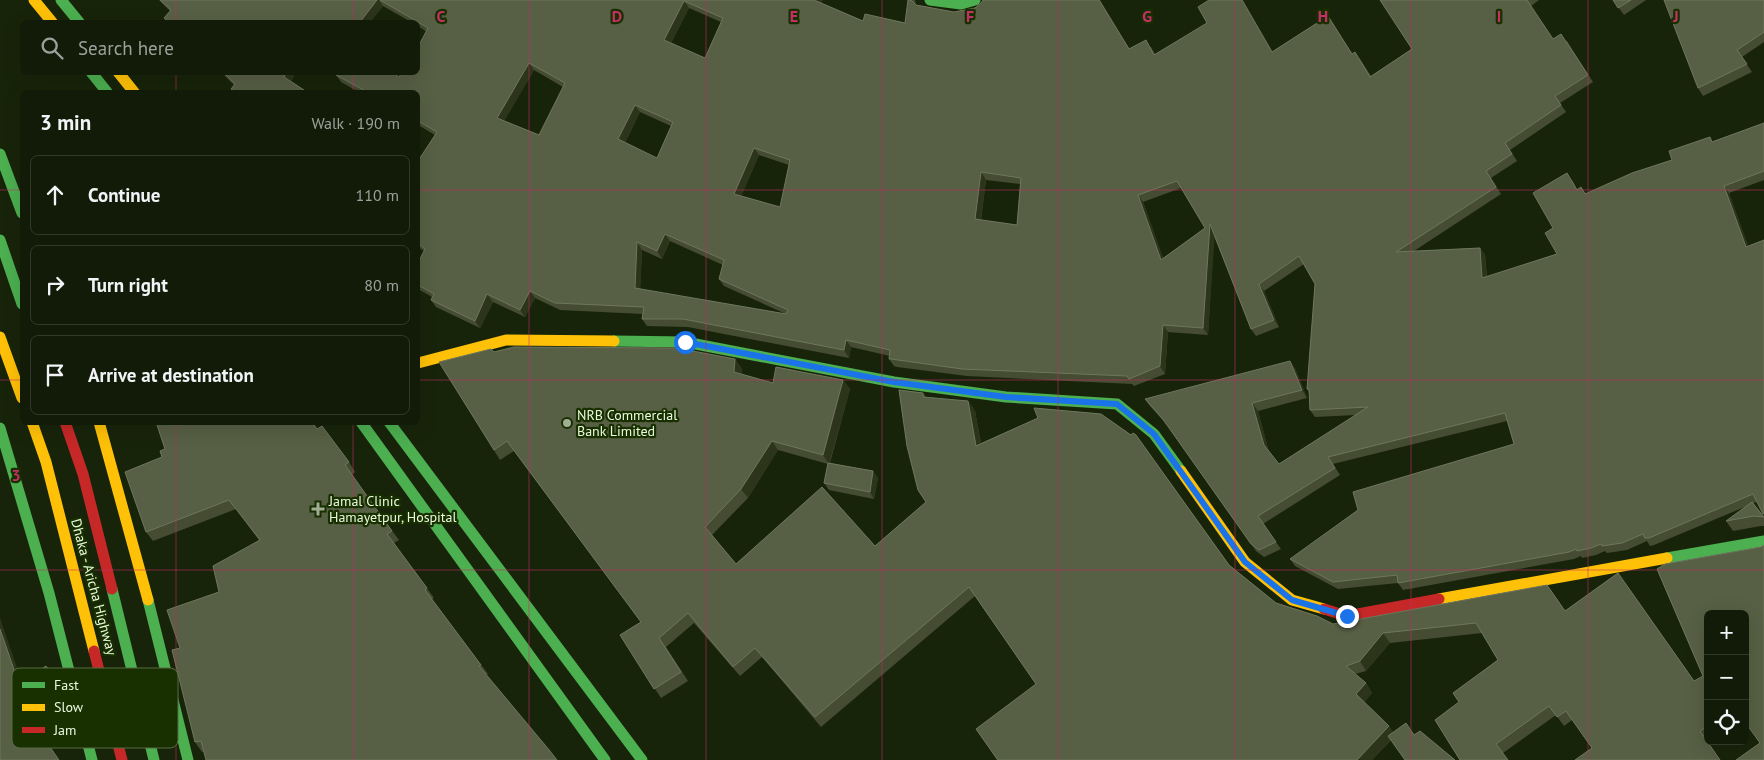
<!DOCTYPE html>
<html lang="en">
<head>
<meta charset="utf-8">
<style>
	:root { --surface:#121b08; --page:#1f2816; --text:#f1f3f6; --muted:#9ca19c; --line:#313929 }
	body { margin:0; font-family:"PT Sans",sans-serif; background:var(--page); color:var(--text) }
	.controls { position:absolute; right:15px; bottom:15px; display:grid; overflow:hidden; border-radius:8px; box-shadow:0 5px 20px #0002 }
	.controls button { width:45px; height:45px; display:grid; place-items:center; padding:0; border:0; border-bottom:1px solid var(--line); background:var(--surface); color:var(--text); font:25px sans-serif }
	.stop { position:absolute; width:15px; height:15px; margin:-11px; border:4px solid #1a73e8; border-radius:50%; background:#fff }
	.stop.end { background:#1a73e8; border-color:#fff; box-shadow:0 1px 5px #0008 }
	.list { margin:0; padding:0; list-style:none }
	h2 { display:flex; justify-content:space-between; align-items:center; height:65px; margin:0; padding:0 20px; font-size:21px }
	h2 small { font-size:16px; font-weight:400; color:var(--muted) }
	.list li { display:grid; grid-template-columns:32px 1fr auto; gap:15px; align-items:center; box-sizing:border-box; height:80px; margin:0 10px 10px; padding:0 10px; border:1px solid var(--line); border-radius:8px }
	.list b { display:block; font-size:19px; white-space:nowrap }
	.list em { font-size:16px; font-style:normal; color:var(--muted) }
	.icon { flex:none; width:28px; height:28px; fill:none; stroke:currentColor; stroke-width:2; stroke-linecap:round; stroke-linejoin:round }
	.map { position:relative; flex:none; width:1764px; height:760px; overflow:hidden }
	.search { position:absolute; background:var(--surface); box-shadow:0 5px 20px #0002; left:20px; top:20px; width:400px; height:55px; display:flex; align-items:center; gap:12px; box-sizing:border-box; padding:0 18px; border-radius:8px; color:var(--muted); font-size:19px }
	.panel { position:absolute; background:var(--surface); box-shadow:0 5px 20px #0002; left:20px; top:90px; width:400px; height:335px; border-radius:8px }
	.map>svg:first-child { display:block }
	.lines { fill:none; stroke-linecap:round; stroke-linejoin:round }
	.fast { stroke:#4caf50; stroke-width:11 }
	.slow { stroke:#ffc107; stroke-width:11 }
	.jam { stroke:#c62828; stroke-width:11 }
	.wall { fill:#454c32; fill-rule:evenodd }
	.shaded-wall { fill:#2c341a }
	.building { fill:#575f44; stroke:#6e775c; fill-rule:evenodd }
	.route { stroke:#1a73e8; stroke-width:6 }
	.grid { fill:none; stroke:#c62e68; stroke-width:1; stroke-opacity:0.55 }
	.poi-dot { fill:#a0ae93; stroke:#182f00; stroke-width:2 }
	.labels { text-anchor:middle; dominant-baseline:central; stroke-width:4.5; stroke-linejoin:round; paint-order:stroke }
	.poi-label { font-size:14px; fill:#e9f9dd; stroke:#182f00; text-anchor:start }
	.street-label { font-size:14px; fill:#e9f9dd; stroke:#182f00 }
	.key { fill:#182f00; stroke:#576c42; stroke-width:1 }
	.key-label { font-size:14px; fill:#e9f9dd }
	.grid-label { font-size:16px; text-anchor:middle; font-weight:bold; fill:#c62e68; stroke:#182f00; stroke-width:4.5; stroke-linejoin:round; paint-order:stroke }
</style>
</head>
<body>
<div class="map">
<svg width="1764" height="760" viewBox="0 0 1764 760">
	<rect width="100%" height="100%" fill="#18240a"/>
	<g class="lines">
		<!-- fast -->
		<path class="fast" d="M 61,0 L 79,22
			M 930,0 L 961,4 L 975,0
			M 91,72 L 107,92
			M 0,154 L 22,213
			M 0,240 L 22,304
			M 614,341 L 685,342 L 894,382 L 1006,397 L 1117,404 L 1154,434 L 1181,471
			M 361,422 L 605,760
			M 389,422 L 642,760
			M 0,428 L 49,593 L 92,760
			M 1667,558 L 1764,541
			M 112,589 L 154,760
			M 148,600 L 188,760"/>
		<!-- slow -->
		<path class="slow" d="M 34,0 L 52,22
			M 118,72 L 134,92
			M 0,337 L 22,398
			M 418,363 L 506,340 L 614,341
			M 32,422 L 46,462 L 94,651
			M 99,422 L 148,600
			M 1181,471 L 1245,562 L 1292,600 L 1324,609
			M 1439,599 L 1667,558"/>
		<!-- jam -->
		<path class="jam" d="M 65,422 L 83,474 L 112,589
			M 1324,609 L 1347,616 L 1439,599
			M 94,651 L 122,760"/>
	</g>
	<!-- wall -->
	<path class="wall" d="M 159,0 L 823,0 L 821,3 L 863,21 L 905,23 L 908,0 L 915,0 L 916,5 L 954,12 L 975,8 L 981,3 L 983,0 L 1100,0 L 1129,48 L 1151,47 L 1155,54 L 1273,51 L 1328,16 L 1352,54 L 1360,59 L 1371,76 L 1412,49 L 1380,0 L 1539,0 L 1531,6 L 1553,39 L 1567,41 L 1593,82 L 1560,103 L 1566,112 L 1510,150 L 1517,161 L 1491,178 L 1501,194 L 1414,251 L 1480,248 L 1485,255 L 1487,277 L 1557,254 L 1553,228 L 1572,180 L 1577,189 L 1581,187 L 1586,194 L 1672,160 L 1714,141 L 1764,123 L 1764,180 L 1729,193 L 1748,246 L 1764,240 L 1764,515 L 1757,502 L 1753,503 L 1764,517 L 1764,526 L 1761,526 L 1733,531 L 1726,521 L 1747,506 L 1654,545 L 1650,546 L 1647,541 L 1627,550 L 1607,553 L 1605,551 L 1596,555 L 1582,558 L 1581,556 L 1574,559 L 1403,590 L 1398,583 L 1338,589 L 1295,566 L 1290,559 L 1514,444 L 1507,421 L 1333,464 L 1340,475 L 1263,524 L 1281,549 L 1264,557 L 1256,551 L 1167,425 L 1150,406 L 1145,399 L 1295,368 L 1307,398 L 1258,411 L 1269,452 L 1279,464 L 1356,415 L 1315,417 L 1310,410 L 1309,392 L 1307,389 L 1315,284 L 1304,264 L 1264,291 L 1279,327 L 1256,336 L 1251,329 L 1214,236 L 1208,335 L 1168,332 L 1165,374 L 1134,386 L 1132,384 L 967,376 L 897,367 L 894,366 L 889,359 L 890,356 L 851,347 L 849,358 L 688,327 L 647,326 L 642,319 L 643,314 L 560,310 L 535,298 L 525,317 L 493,302 L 480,328 L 436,307 L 431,300 L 432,297 L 418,289 L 418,263 L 424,251 L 418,247 L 418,161 L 435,135 L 418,125 L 418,92 L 359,92 L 341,82 L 336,75 L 399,77 L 427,32 L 418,26 L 418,22 L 411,22 L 383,6 L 370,22 L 167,22 L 164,18 L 170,11 ZM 689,8 L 721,22 L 705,58 L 671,43 ZM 534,70 L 563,87 L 539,135 L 504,121 ZM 640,112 L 671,126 L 657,158 L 625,143 ZM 759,155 L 789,165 L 780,207 L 741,196 ZM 986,180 L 1020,184 L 1017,225 L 981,220 ZM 1181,188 L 1205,228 L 1163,258 L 1143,202 ZM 670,241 L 723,265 L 719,279 L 724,286 L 786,314 L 640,289 L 642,250 L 662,259 Z
		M 1613,0 L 1646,0 L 1624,15 Z
		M 1764,0 L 1764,42 L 1742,57 L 1752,72 L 1703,96 L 1698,88 Z
		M 221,72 L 296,72 L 291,81 L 307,92 L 233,92 L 231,89 L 234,85 Z
		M 514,347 L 677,348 L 735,359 L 742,369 L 741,374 L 773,383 L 776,367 L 843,380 L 850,389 L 830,463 L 873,471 L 878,478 L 874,499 L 829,490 L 824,483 L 828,464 L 778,450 L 748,498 L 712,535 L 736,564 L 822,487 L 875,546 L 926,502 L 918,490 L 907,446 L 899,390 L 923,393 L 926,397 L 968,401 L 975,411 L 981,443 L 1038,418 L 1034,408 L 1101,414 L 1131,435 L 1133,433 L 1136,435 L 1229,565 L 1276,603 L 1317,616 L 1333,624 L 1547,585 L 1565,611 L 1618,573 L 1694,681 L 1703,676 L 1657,569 L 1665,564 L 1761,547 L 1764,545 L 1764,760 L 1736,760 L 1760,743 L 1745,722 L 1745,614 L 1708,614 L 1708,740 L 1707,741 L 1720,760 L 1575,760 L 1592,748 L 1572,720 L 1564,726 L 1556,715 L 1503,753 L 1508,760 L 1460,760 L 1435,720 L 1459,702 L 1453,693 L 1498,660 L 1482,633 L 1390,643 L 1366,671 L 1355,674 L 1366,683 L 1372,693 L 1364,702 L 1389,726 L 1393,733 L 1406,723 L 1414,735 L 1420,731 L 1455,760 L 1405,760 L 1391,740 L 1372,760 L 997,760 L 976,729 L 1036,684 L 975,596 L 821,727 L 762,657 L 740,676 L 694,623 L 666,647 L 688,681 L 661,698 L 620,635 L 641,622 L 514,451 L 500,460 L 439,362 L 491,349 L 494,352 Z
		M 317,429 L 349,462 L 355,472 L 351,475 L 399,540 L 394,543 L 434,598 L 432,599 L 488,674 L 202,752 L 195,742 L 180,648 L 219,592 L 259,540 L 236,509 L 153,541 L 146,532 L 162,457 L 165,449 Z
		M 0,619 L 22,683 L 46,666 L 56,681 L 62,705 L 34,724 L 0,760 Z"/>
	<!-- shaded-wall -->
	<path class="shaded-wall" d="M 377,0 L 379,0 L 383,6 L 370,22 L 360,22 Z
		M 814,0 L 823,0 L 819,7 Z
		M 1099,0 L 1100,0 L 1134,56 L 1129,49 Z
		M 1242,0 L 1243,0 L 1277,59 L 1272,52 Z
		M 684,1 L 689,8 L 669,47 L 664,40 Z
		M 529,63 L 534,70 L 502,125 L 497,118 Z
		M 287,72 L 296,72 L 289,84 L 284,77 Z
		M 635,105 L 640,112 L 623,147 L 618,139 Z
		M 754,148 L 759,155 L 739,202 L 734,194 Z
		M 981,172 L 986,180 L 980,226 L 975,219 Z
		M 1724,186 L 1729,193 L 1751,254 L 1746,247 Z
		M 1138,195 L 1143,202 L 1166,267 L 1161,260 Z
		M 1210,224 L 1215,232 L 1208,335 L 1203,328 Z
		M 665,234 L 670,241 L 662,259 L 657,251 Z
		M 637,242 L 642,250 L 640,296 L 635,288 Z
		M 1480,248 L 1485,255 L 1487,285 L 1482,278 Z
		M 1259,284 L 1264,291 L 1279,327 L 1274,320 Z
		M 530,291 L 535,298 L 525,317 L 520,310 Z
		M 487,294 L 493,302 L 480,328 L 475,321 Z
		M 1163,325 L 1168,332 L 1165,374 L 1160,366 Z
		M 846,340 L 851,347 L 849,358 L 844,350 Z
		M 735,359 L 742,369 L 741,382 L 734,372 Z
		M 1290,361 L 1295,368 L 1307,398 L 1302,390 Z
		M 843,380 L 850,389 L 829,464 L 823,455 Z
		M 968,401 L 975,411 L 983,455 L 976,446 Z
		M 1252,403 L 1258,411 L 1269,452 L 1264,445 Z
		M 772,441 L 778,450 L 748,498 L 741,489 Z
		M 873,471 L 878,478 L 874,499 L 870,492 Z
		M 0,619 L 26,694 L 19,684 L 0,629 Z
		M 1383,633 L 1390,643 L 1366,671 L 1360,661 Z
		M 50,672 L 56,681 L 62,705 L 56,695 Z
		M 1366,683 L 1372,693 L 1363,704 L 1356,694 Z
		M 1389,726 L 1395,735 L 1372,760 L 1357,760 Z"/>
	<!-- building -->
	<path class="building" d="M 160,0 L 377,0 L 360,22 L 169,22 L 164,18 L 171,10 Z
		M 380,0 L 814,0 L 863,21 L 865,14 L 905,23 L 908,0 L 911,0 L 916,5 L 954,12 L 975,8 L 981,3 L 983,0 L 1099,0 L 1129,49 L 1146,40 L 1154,55 L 1207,23 L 1198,7 L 1209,0 L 1242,0 L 1272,52 L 1328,16 L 1352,54 L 1355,52 L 1370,77 L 1412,49 L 1380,0 L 1527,0 L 1553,39 L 1561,34 L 1588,75 L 1555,96 L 1561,105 L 1505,143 L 1512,154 L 1486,171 L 1496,187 L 1396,252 L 1480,248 L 1482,278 L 1557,254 L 1545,233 L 1553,228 L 1533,193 L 1567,173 L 1577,190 L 1581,187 L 1585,194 L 1632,173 L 1672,160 L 1669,151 L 1710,137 L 1712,142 L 1764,123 L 1764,171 L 1724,186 L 1746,247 L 1764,240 L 1764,513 L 1763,514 L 1753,494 L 1649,538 L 1645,538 L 1643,534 L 1622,543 L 1602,546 L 1601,544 L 1591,548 L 1577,551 L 1576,549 L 1569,552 L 1398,583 L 1397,575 L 1333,582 L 1290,559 L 1358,510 L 1353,492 L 1514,444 L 1505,413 L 1328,457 L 1335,468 L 1258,516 L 1276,542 L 1259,550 L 1251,544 L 1162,418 L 1145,399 L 1290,361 L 1302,390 L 1252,403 L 1264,445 L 1279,464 L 1368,407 L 1310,410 L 1309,389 L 1307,389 L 1315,284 L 1299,256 L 1259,284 L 1274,320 L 1251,329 L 1210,224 L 1203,328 L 1163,325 L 1160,366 L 1129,379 L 1127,376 L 962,369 L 891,359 L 889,359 L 890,350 L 846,340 L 844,350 L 683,319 L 642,319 L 644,307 L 555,303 L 530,291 L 520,310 L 487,294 L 475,321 L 431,300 L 434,294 L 418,285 L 418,263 L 425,249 L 418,243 L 418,161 L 437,132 L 418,121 L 418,92 L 367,92 L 336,75 L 338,72 L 392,72 L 399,77 L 402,72 L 418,72 L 418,47 L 428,28 ZM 684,1 L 723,18 L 705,58 L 664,40 ZM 529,63 L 565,83 L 539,135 L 497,118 ZM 635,105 L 673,122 L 657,158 L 618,139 ZM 754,148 L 790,160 L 780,207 L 734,194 ZM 981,172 L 1021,178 L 1017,225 L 975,219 ZM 1177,181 L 1205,228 L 1161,260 L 1138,195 ZM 665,234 L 724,260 L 719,279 L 788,310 L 786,314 L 635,288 L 637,242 L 657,251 Z
		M 1613,0 L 1631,0 L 1618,8 Z
		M 1664,0 L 1764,0 L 1764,32 L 1737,50 L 1747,64 L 1698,88 Z
		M 223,72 L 287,72 L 284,77 L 307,92 L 236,92 L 231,89 L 235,84 Z
		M 514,347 L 677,348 L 735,359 L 734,372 L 773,383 L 776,367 L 843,380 L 823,455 L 772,441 L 741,489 L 705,527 L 736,564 L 822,487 L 875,546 L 926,502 L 918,490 L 907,446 L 899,390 L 923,393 L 923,397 L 968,401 L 976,446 L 1038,418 L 1034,408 L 1101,414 L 1131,435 L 1133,433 L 1136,435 L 1229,565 L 1276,603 L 1317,616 L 1333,624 L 1547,585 L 1565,611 L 1618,573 L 1694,681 L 1703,676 L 1657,569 L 1665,564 L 1761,547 L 1764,545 L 1764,760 L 1736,760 L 1760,743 L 1745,722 L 1745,614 L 1708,614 L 1708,726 L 1700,731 L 1720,760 L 1575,760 L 1592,748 L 1566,711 L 1557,717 L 1549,706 L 1496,744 L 1508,760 L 1460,760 L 1435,720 L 1459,702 L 1453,693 L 1498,660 L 1476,623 L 1383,633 L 1360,661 L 1346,666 L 1366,683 L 1356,694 L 1389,726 L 1357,760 L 998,760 L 976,729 L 1036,684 L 969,587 L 815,717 L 755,648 L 733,667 L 688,613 L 659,638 L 681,672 L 654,689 L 620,635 L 641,622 L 507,441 L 494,450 L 439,362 L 491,349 L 494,352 Z
		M 156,422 L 312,422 L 317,429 L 322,426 L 349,462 L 345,465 L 392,531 L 387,534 L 427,588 L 425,590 L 481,665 L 479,666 L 550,751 L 557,760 L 206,760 L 201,741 L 195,742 L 172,650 L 180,648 L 167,610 L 219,592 L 213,566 L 260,540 L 229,500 L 146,532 L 125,472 L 162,457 L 160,451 L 165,449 Z
		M 828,463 L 873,471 L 870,492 L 824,483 Z
		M 1752,502 L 1764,517 L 1754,516 L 1726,521 Z
		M 0,629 L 19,684 L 46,666 L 50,672 L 56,695 L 27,714 L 59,760 L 0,760 Z
		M 1406,723 L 1414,735 L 1420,731 L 1455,760 L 1405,760 L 1388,736 Z"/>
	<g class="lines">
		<!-- route -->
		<path class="route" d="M 685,342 L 894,382 L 1006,397 L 1117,404 L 1154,434 L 1245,562 L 1292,600 L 1347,616"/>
	</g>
	<!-- grid -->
	<path class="grid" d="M 176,0 L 176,22M 353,0 L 353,22M 529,0 L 529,760M 706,0 L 706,760M 882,0 L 882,760M 1058,0 L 1058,760M 1235,0 L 1235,760M 1411,0 L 1411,760M 1588,0 L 1588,760M 176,72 L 176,92M 353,72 L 353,92M 0,190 L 22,190M 418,190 L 1764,190M 0,380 L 22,380M 418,380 L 1764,380M 176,422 L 176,760M 353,422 L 353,760M 0,570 L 1764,570"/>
	<!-- markers -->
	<g class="poi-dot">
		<circle cx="567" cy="423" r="5"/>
		<path d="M315.5 501.5h5v5h5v5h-5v5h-5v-5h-5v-5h5z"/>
	</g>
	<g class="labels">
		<!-- poi labels -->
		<g class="poi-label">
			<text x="577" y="415">NRB Commercial<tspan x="577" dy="16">Bank Limited</tspan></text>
			<text x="329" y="501">Jamal Clinic<tspan x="329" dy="16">Hamayetpur, Hospital</tspan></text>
		</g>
		<!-- street labels -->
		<g class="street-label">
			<text transform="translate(94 587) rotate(75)">Dhaka - Aricha Highway</text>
		</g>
	</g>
	<!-- legend -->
	<rect x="12" y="668" width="166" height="80" rx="8" class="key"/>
	<rect x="22" y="682" width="23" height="6" fill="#4caf50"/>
	<rect x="22" y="704" width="23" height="7" fill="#ffc107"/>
	<rect x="22" y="727" width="23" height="6" fill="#c62828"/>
	<g class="key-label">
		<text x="54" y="690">Fast</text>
		<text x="54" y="712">Slow</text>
		<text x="54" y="735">Jam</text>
	</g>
	<g class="grid-label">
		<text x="441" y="22">C</text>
		<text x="617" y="22">D</text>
		<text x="794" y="22">E</text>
		<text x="970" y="22">F</text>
		<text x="1147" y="22">G</text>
		<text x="1323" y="22">H</text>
		<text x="1499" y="22">I</text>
		<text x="1676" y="22">J</text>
		<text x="16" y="481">3</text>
	</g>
</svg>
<div class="controls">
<button>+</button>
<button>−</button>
<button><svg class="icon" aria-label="locate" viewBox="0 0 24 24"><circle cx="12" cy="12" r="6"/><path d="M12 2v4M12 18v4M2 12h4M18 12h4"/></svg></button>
</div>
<div class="stop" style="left:685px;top:342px"></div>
<div class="stop end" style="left:1347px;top:616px"></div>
<div class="search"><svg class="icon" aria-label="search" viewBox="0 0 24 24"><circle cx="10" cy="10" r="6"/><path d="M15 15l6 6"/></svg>Search here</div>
<section class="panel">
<h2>3 min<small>Walk · 190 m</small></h2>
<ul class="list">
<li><svg class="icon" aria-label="ahead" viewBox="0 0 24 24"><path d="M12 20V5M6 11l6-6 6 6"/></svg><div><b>Continue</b></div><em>110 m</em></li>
<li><svg class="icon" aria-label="right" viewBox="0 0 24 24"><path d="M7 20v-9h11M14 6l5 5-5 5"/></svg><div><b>Turn right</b></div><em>80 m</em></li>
<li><svg class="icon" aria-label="arrive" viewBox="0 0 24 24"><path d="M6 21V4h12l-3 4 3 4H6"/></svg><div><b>Arrive at destination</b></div></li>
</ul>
</section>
</div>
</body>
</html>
